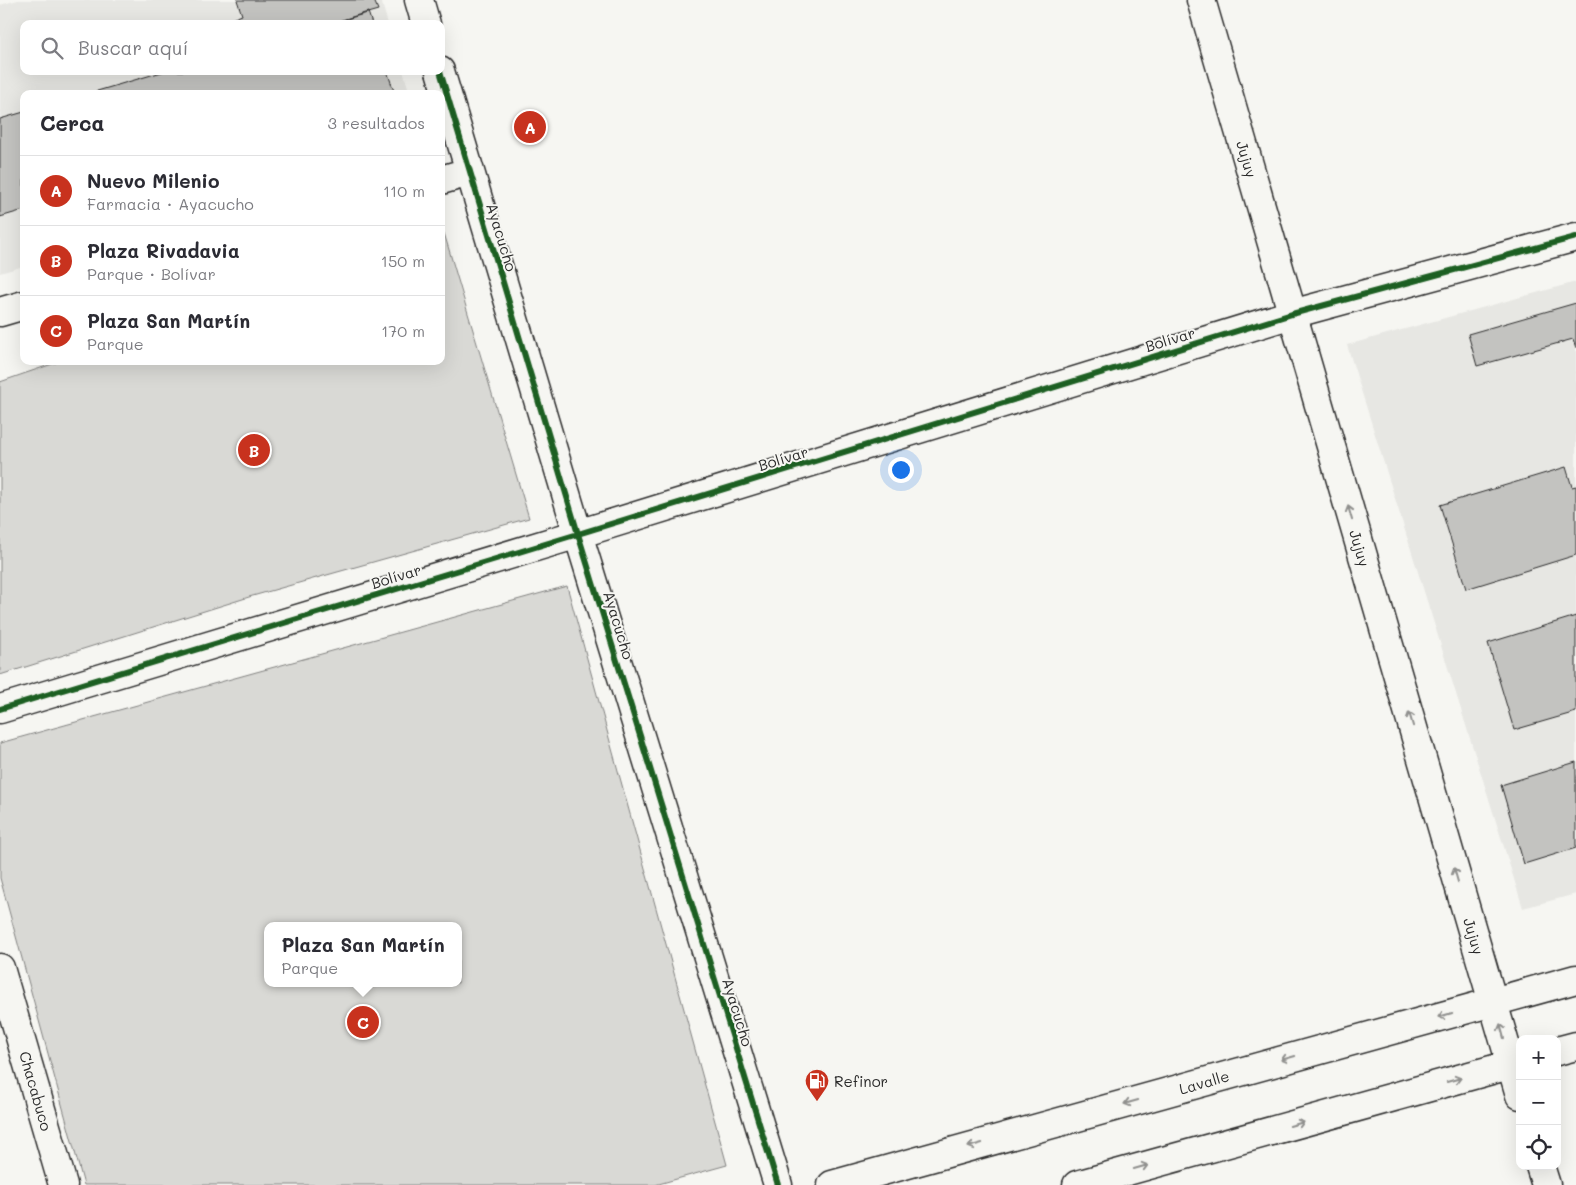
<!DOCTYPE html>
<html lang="es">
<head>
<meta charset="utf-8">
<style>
	:root { --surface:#fff; --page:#f7f7f7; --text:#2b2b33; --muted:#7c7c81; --line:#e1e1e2; --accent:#c8321e }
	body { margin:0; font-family:Mali,sans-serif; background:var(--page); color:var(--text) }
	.controls { position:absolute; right:15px; bottom:15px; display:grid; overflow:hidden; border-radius:10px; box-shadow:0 5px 20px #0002 }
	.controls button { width:45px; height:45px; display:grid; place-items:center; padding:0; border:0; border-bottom:1px solid var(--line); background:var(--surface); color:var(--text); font:25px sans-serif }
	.you { position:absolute; left:900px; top:469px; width:18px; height:18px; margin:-12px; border:4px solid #fff; border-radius:50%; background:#1a73e8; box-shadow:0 0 0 8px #1a73e833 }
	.badge { display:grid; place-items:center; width:32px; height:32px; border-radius:50%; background:var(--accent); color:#fff; font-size:16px; font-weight:700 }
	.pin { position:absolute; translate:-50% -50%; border:2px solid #fff; box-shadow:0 1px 5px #0006 }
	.popup { position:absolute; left:264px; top:922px; width:198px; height:65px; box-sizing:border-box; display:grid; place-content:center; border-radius:10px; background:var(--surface); filter:drop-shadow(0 1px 4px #0005); font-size:16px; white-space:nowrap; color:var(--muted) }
	.popup b { font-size:19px; color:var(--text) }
	.popup::after { content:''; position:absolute; left:50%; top:100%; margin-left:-10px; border:10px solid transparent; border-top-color:var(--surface) }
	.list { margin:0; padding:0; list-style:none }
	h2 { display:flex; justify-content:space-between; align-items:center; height:65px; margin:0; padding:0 20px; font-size:21px }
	h2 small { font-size:16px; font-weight:400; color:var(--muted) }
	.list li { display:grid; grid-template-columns:32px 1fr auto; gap:15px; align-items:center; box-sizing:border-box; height:70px; padding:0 20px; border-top:1px solid var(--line) }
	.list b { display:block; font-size:19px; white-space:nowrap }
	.list p { margin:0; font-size:16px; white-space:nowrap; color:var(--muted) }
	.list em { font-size:16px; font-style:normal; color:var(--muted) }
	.icon { flex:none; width:28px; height:28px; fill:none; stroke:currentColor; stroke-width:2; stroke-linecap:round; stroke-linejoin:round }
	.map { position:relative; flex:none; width:1576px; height:1185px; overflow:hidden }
	.search { position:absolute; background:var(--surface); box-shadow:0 5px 20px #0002; left:20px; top:20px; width:425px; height:55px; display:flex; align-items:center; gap:12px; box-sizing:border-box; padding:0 18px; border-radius:10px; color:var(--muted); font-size:19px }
	.panel { position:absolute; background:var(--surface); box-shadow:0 5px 20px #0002; left:20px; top:90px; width:425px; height:275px; border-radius:10px }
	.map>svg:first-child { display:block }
	.built { fill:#e7e7e3 }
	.green { fill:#d9d9d5; stroke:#828280; fill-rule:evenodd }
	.building { fill:#c3c3c0; stroke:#2b2b2b }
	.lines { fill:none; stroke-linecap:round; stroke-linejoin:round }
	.minor-casing { stroke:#2b2b2b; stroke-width:31 }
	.tertiary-casing { stroke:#2b2b2b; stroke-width:31 }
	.minor { stroke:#f6f6f2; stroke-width:28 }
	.tertiary { stroke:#f6f6f2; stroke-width:28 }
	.cycleway-casing { stroke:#f6f6f2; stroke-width:9 }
	.cycleway { stroke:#1b5e20; stroke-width:6 }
	.oneway { stroke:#90908e }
	.labels { text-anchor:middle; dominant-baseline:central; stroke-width:4; stroke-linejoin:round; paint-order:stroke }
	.street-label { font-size:15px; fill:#2b2b2b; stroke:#f6f6f2 }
	.poi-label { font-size:15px; fill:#2b2b2b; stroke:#f6f6f2; text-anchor:start }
</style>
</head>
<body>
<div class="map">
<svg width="1576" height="1185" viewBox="0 0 1576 1185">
	<rect width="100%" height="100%" fill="#f6f6f2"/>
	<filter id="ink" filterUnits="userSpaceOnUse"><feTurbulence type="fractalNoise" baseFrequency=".02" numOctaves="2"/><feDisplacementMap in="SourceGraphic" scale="10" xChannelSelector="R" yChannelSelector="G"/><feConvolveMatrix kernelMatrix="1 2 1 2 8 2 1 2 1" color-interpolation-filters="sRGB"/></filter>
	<g filter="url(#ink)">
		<!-- built -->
		<path class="built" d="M 18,0 L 381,0 L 388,24 L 24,24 L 24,71 L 403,71 L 410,94 L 24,94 L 24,266 L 0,273 L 0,5 Z
			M 1576,282 L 1576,894 L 1523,908 L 1347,345 Z"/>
		<!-- green -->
		<path class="green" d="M 444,233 L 529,518 L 249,597 L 0,675 L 0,382 L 61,361 L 441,361 L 441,234 Z
			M 567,586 L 727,1165 L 655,1185 L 84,1185 L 0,878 L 0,743 ZM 268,926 L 458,926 L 458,983 L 268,983 Z"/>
		<!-- building -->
		<path class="building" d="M 237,0 L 374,0 L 378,10 L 329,24 L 219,24 L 242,15 Z
			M 368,12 L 372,24 L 329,24 Z
			M 165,71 L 387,71 L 395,94 L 87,94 Z
			M 24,112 L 24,210 L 0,217 L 0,119 Z
			M 1576,303 L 1576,348 L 1573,339 L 1477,366 L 1468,334 Z
			M 1566,467 L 1572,487 L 1576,486 L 1576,555 L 1466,589 L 1440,505 Z
			M 1576,616 L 1576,712 L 1514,730 L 1488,643 Z
			M 1576,762 L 1576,848 L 1524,864 L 1501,785 Z"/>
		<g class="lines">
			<defs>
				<path id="minor" d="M 419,0 L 426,24
					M 440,71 L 578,534 L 778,1185
					M 441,180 L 469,172
					M 0,312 L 24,305
					M 0,709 L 578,534 L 1292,314 L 1576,237
					M 0,968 L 63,1185
					M 1557,1051 L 1576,1046
					M 832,1185 L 1576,979
					M 1077,1185 L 1520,1062"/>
				<path id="tertiary" d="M 1201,0 L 1520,1095
					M 1540,1166 L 1546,1185"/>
			</defs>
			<!-- minor casing -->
			<use href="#minor" class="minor-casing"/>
			<!-- tertiary casing -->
			<use href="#tertiary" class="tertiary-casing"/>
			<!-- minor -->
			<use href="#minor" class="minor"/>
			<!-- tertiary -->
			<use href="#tertiary" class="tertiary"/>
			<defs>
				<path id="cycleway" d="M 440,71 L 578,534 L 778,1185
					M 0,709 L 578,534 L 1292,314 L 1576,237"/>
			</defs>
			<!-- cycleway casing -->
			<use href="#cycleway" class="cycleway-casing"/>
			<!-- cycleway -->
			<use href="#cycleway" class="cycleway"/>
		</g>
		<!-- one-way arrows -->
		<defs><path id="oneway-shaft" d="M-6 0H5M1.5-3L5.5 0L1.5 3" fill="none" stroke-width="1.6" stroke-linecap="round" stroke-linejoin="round" transform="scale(1.25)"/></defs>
		<g class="oneway">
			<use href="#oneway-shaft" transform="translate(1350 513) rotate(-106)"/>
			<use href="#oneway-shaft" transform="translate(1411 719) rotate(-106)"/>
			<use href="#oneway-shaft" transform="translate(1456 875) rotate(-106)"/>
			<use href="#oneway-shaft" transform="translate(1445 1015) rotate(164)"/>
			<use href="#oneway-shaft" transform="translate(1502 1031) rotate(-105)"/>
			<use href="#oneway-shaft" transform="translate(1288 1058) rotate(164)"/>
			<use href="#oneway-shaft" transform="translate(1454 1080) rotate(-16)"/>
			<use href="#oneway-shaft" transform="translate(1131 1102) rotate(164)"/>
			<use href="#oneway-shaft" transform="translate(1297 1124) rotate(-16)"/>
			<use href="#oneway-shaft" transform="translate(975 1145) rotate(164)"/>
			<use href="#oneway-shaft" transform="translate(1141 1167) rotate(-16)"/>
		</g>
	</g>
	<!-- icons -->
	<defs>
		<symbol id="fuel-pin" viewBox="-11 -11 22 30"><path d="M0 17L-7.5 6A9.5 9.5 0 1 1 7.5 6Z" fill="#c8321e" stroke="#f6f6f2"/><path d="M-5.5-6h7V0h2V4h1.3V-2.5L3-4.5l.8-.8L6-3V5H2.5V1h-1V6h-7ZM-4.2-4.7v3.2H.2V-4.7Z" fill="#fff"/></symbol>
	</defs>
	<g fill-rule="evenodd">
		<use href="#fuel-pin" x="803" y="1067" width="28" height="38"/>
	</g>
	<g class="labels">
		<!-- street labels -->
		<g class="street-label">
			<text transform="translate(1247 159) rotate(74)">Jujuy</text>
			<text transform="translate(502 237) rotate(73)">Ayacucho</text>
			<text transform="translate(1170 339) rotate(-17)">Bolívar</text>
			<text transform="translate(783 458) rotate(-17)">Bolívar</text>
			<text transform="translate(1360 548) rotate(74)">Jujuy</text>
			<text transform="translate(396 576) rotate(-17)">Bolívar</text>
			<text transform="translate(619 625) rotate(73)">Ayacucho</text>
			<text transform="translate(1474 936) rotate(74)">Jujuy</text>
			<text transform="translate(738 1012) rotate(73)">Ayacucho</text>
			<text transform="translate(1204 1082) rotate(-16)">Lavalle</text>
			<text transform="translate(36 1091) rotate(74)">Chacabuco</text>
		</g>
		<!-- poi labels -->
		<g class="poi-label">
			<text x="834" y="1081">Refinor</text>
		</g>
	</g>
</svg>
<div class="controls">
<button>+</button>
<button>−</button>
<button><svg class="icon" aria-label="locate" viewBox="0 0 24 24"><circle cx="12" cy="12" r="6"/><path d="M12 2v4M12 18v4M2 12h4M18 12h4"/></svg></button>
</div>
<div class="you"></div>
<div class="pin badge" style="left:530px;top:127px">A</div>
<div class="pin badge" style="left:254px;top:450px">B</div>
<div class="pin badge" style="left:363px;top:1022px">C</div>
<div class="popup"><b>Plaza San Martín</b>Parque</div>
<div class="search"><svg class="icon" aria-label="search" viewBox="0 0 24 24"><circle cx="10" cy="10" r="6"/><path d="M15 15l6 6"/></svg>Buscar aquí</div>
<section class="panel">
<h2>Cerca<small>3 resultados</small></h2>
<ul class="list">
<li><span class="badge">A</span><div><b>Nuevo Milenio</b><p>Farmacia · Ayacucho</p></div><em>110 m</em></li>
<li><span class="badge">B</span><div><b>Plaza Rivadavia</b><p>Parque · Bolívar</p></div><em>150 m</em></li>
<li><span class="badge">C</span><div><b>Plaza San Martín</b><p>Parque</p></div><em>170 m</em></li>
</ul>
</section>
</div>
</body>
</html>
